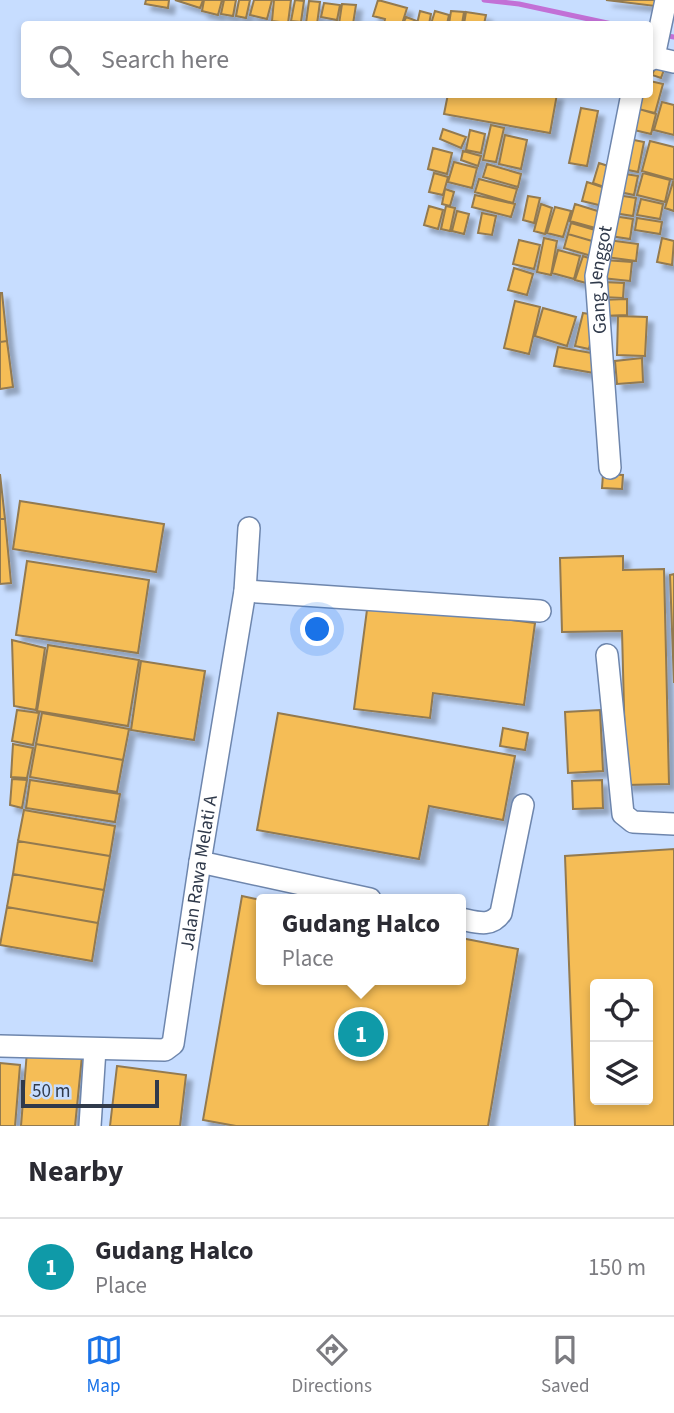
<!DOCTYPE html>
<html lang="en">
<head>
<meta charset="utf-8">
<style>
	:root { --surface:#fff; --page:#f7f7f7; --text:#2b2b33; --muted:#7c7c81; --line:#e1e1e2; --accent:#1a73e8 }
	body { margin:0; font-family:"Source Sans 3",sans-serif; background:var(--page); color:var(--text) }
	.controls { position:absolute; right:21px; bottom:21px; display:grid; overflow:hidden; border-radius:7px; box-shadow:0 4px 10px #0003 }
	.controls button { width:63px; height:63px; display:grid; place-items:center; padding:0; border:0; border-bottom:2px solid var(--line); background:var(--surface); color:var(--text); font:35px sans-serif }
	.scale { position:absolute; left:21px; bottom:18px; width:138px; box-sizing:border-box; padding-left:7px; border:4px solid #303a4b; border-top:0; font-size:19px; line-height:24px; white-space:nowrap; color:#303a4b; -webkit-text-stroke:5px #c7ddff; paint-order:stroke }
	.you { position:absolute; left:318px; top:630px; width:24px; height:24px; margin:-18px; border:5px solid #fff; border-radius:50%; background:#1a73e8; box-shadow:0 0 0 10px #1a73e833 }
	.badge { display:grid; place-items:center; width:46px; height:46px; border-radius:50%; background:var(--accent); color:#fff; font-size:23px; font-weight:700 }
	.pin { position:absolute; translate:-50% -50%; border:4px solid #fff; box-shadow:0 2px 7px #0006 }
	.popup { position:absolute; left:256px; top:894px; width:210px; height:91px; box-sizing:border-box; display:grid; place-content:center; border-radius:7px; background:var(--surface); filter:drop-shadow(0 2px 5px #0005); font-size:23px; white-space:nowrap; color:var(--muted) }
	.popup b { font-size:26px; color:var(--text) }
	.popup::after { content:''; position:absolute; left:50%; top:100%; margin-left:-14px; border:14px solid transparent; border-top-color:var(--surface) }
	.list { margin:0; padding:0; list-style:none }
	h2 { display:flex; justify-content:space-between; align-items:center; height:91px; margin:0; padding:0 28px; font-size:30px }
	h2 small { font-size:23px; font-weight:400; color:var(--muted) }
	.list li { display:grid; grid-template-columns:46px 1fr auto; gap:21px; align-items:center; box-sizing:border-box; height:98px; padding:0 28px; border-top:2px solid var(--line) }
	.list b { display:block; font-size:26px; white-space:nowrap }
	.list p { margin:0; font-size:23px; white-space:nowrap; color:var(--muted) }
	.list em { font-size:23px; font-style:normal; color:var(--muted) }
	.icon { flex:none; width:38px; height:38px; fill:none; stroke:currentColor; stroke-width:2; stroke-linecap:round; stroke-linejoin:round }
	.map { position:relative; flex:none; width:674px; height:1126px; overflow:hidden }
	.search { position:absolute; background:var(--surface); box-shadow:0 4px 10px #0003; left:21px; right:21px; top:21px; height:77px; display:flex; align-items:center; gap:18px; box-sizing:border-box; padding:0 24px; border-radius:7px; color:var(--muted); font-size:26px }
	.sheet { height:189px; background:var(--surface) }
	nav { display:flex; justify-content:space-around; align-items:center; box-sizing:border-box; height:98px; border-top:2px solid var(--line); background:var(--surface); font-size:19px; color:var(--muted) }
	nav a { display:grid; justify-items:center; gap:4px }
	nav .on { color:var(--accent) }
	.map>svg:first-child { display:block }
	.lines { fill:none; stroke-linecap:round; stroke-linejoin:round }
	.stream { stroke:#c270d6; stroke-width:5 }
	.building { fill:#f5bd57; stroke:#937a50; stroke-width:2; fill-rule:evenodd; filter:url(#shadow) }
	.minor-casing { stroke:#6e86ad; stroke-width:24 }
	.minor { stroke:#fff; stroke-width:21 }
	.labels { text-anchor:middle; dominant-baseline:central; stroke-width:5; stroke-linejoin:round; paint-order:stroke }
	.street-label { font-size:19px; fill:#303a4b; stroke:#c7ddff }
</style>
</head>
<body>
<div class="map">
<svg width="674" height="1126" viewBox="0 0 674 1126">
	<defs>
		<filter id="shadow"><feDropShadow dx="6" dy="6" stdDeviation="2" flood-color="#0004"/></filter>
	</defs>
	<rect width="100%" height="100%" fill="#c7ddff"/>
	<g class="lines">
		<!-- stream -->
		<path class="stream" d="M 484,0 L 519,4 L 612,24
			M 663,35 L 674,37"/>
	</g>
	<!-- building -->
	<path class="building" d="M 146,0 L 169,0 L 168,8 L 145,4 Z
		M 175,0 L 203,0 L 200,8 Z
		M 204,0 L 222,0 L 218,15 L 202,11 Z
		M 224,0 L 236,0 L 233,16 L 221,14 Z
		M 239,0 L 250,0 L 246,18 L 236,16 Z
		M 254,0 L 272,0 L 267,19 L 250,15 Z
		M 274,0 L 291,0 L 288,23 L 272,21 Z
		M 295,0 L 304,1 L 301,22 L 291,21 Z
		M 378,0 L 407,8 L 402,24 L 384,24 L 385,19 L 373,16 Z
		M 606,0 L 656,0 L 655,6 Z
		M 309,1 L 320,2 L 317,24 L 306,23 Z
		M 324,3 L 340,5 L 337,20 L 321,17 Z
		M 342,4 L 356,5 L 353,24 L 339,24 Z
		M 420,11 L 431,14 L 429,24 L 417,24 Z
		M 435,11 L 449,15 L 447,24 L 431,24 Z
		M 451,11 L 464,12 L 462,24 L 449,24 Z
		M 466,12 L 486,15 L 484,24 L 464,24 Z
		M 406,17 L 417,21 L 416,24 L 403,24 Z
		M 658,61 L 666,64 L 661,78 L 652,75 Z
		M 650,81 L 663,84 L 655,113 L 630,107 L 634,94 L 650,94 Z
		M 448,94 L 557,94 L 550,133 L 444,114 Z
		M 662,102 L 674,105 L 674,135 L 654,130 Z
		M 581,108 L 598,111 L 587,166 L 569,163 Z
		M 639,109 L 656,114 L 651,134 L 634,130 Z
		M 491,125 L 504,128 L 496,162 L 483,160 Z
		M 443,129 L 466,137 L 461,148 L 440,139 Z
		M 470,130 L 485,134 L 481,153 L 466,150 Z
		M 505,135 L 527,140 L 521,169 L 499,164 Z
		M 624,138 L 644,142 L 638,172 L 618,168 Z
		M 650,141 L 674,147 L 674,180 L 642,171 Z
		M 433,148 L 452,153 L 447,174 L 428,169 Z
		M 463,151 L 481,156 L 478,166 L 461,160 Z
		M 454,162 L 477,168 L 472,188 L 448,182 Z
		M 599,163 L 611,167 L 604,187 L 593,183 Z
		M 487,164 L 521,174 L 518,187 L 483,177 Z
		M 434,173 L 448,177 L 443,195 L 429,192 Z
		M 619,173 L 638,176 L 634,195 L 615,191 Z
		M 643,173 L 670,180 L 665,202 L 637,195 Z
		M 479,179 L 517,189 L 513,203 L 475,192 Z
		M 587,182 L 608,189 L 603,206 L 582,201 Z
		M 673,182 L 674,182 L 674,211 L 665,208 Z
		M 445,189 L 454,192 L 450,206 L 442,204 Z
		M 475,195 L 515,204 L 511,217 L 472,207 Z
		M 617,195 L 636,198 L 633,216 L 614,213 Z
		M 528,196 L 540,198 L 534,223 L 523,220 Z
		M 641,199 L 663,204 L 660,219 L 637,215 Z
		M 541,204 L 552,208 L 545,234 L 534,231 Z
		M 575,204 L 604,213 L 599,229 L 570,221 Z
		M 429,206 L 443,210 L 438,229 L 424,225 Z
		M 446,206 L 455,208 L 450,231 L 441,229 Z
		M 555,207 L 571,211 L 563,237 L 547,233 Z
		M 457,211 L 469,214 L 464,234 L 452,231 Z
		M 482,213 L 496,216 L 492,235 L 478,233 Z
		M 613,216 L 633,219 L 630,239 L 610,236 Z
		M 637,218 L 662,222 L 660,234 L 635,230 Z
		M 571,223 L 602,232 L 599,243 L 568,234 Z
		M 568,234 L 599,243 L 595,257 L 564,248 Z
		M 544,238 L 557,241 L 551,275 L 537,272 Z
		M 662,238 L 674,241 L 672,265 L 657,262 Z
		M 519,240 L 540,245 L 534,269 L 513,264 Z
		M 608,240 L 638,244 L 636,261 L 606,257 Z
		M 558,250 L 580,256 L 574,279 L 552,273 Z
		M 583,256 L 597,261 L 590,284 L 575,280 Z
		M 604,260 L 632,262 L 630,281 L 602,278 Z
		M 514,268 L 533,274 L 527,295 L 508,290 Z
		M 603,282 L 624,283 L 623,298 L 602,297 Z
		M 0,293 L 2,293 L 7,341 L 0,342 Z
		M 627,299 L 627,315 L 601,316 L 600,300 Z
		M 515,301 L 540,307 L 529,354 L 504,348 Z
		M 543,308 L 576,317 L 567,346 L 535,336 Z
		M 583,313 L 596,315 L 589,349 L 575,346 Z
		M 618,316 L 647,317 L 645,356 L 617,355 Z
		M 7,341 L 13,387 L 0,389 L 0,342 Z
		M 558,347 L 597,354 L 594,373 L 554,366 Z
		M 642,358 L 643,382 L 617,384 L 615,361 Z
		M 0,474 L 5,519 L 0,519 Z
		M 603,474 L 623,475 L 622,489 L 602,488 Z
		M 20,501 L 164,524 L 156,572 L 13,549 Z
		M 0,519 L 5,519 L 11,583 L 0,584 Z
		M 623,556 L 623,570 L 664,569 L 669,784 L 626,785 L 622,631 L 562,632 L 560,558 Z
		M 27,561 L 149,580 L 138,653 L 16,635 Z
		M 674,574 L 674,683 L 670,575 Z
		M 368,602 L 535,623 L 524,705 L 433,693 L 430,718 L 354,709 Z
		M 12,640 L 45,648 L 36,710 L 14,706 Z
		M 48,645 L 139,660 L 128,726 L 37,711 Z
		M 141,661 L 205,671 L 194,740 L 131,730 Z
		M 17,710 L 39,713 L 33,745 L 12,741 Z
		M 600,710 L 603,771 L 568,773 L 565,712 Z
		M 42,713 L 129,729 L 123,760 L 36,744 Z
		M 278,713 L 515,756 L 503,820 L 429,806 L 419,859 L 257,830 Z
		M 503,728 L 528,733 L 525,750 L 500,746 Z
		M 13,744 L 33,748 L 27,778 L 11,777 Z
		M 36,744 L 123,760 L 117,792 L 30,777 Z
		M 12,779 L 27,780 L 22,808 L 10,805 Z
		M 30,780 L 120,794 L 115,822 L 26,808 Z
		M 602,780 L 603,808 L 573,809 L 572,781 Z
		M 24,810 L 115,826 L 110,856 L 18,841 Z
		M 18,841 L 110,856 L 104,890 L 13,874 Z
		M 674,849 L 674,1126 L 575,1126 L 565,856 ZM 595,984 L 648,984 L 648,1100 L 595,1100 Z
		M 13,874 L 104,890 L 98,923 L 7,907 Z
		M 242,896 L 261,900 L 261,980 L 461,980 L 461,938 L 518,949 L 488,1126 L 236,1126 L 203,1120 Z
		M 7,907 L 98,923 L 92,961 L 0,945 Z
		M 27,1051 L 82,1056 L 75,1126 L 21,1126 Z
		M 0,1063 L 20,1065 L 15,1126 L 0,1126 Z
		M 117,1066 L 186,1075 L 180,1126 L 110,1126 Z"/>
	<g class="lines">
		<defs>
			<g id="minor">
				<path d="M 652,57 L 674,62"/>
				<path d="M 650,60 L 656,47 L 666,0"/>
				<path id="s1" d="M 610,468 L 596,276 L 632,94"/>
				<path d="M 245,591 L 540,611"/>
				<path d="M 607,655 L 623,814 L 633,822 L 674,824"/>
				<path d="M 200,862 L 370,899"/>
				<path d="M 461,919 C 476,922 491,928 501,913 L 523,805"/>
				<path id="s2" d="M 0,1046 L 165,1050 L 173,1044 L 200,862 L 245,591 L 249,528"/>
				<path d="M 90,1126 L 95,1049"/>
			</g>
		</defs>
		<!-- minor casing -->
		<use href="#minor" class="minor-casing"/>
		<!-- minor -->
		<use href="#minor" class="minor"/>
	</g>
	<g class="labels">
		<!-- street labels -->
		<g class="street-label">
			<text stroke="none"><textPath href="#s1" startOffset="189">Gang Jenggot</textPath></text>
			<text stroke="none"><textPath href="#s2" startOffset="348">Jalan Rawa Melati A</textPath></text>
		</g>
	</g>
</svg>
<div class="controls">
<button><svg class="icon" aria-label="locate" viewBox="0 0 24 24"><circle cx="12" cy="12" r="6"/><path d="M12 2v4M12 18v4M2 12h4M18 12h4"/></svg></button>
<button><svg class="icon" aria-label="layers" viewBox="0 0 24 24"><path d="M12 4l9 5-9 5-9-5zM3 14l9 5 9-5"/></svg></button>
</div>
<div class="scale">50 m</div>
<div class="you"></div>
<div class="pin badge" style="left:361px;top:1034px;background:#0f9aa8">1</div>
<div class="popup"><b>Gudang Halco</b>Place</div>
<div class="search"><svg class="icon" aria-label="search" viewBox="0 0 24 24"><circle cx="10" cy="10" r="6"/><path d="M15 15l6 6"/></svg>Search here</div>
</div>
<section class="sheet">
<h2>Nearby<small></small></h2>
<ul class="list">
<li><span class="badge" style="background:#0f9aa8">1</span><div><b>Gudang Halco</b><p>Place</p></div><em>150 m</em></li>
</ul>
</section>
<nav>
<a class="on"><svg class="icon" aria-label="map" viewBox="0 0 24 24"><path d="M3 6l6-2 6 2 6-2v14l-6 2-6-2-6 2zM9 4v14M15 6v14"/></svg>Map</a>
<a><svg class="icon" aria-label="directions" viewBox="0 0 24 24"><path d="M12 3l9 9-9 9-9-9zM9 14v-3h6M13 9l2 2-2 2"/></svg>Directions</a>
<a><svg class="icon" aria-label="saved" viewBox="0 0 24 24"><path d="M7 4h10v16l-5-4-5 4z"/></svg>Saved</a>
</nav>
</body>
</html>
